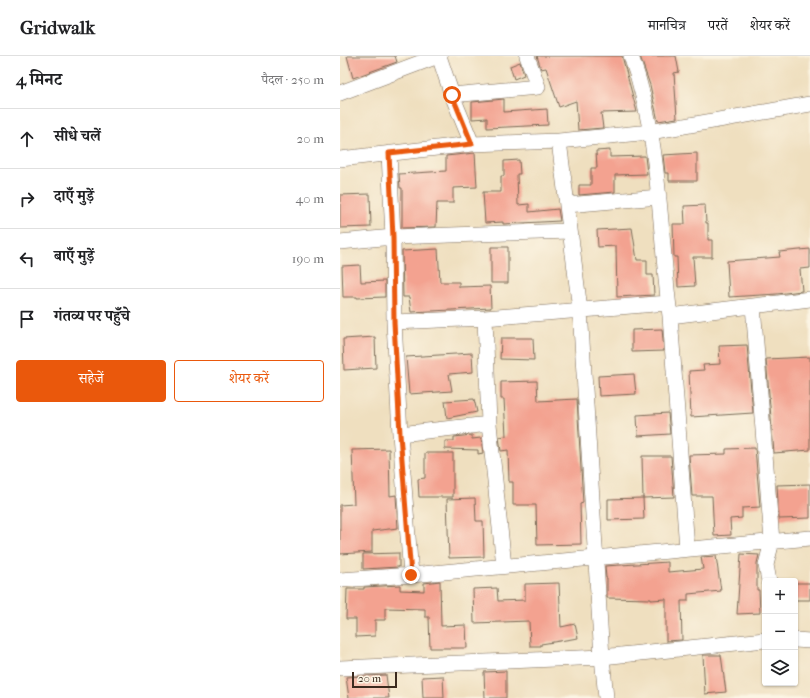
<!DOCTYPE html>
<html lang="hi">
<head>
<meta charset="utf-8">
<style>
	:root { --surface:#fff; --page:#f2f2f2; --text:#202124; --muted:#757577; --line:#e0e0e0; --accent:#ea580c }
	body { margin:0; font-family:"IM FELL French Canon","Noto Serif Devanagari",serif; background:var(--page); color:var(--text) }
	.controls { position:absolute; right:12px; bottom:12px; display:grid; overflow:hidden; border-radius:4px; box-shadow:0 1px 3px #0004 }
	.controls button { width:36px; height:36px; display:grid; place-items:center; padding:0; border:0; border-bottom:1px solid var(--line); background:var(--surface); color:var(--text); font:20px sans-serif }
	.scale { position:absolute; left:12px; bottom:10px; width:45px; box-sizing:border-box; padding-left:4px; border:2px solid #3b2a1e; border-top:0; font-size:11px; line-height:14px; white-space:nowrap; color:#3b2a1e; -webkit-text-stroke:3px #fcf5e5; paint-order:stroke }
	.stop { position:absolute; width:12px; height:12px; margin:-9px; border:3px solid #ea580c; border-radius:50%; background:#fff }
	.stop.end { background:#ea580c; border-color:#fff; box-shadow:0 1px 4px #0008 }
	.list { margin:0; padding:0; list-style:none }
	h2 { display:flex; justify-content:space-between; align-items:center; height:52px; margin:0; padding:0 16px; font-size:17px }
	h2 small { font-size:13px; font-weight:400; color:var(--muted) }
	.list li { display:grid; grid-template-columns:26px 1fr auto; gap:12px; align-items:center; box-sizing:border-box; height:60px; padding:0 16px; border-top:1px solid var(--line) }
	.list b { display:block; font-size:15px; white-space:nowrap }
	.list em { font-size:13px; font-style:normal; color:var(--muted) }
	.actions { display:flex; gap:8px; padding:12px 16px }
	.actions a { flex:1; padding:9px 0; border:1px solid var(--accent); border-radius:4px; text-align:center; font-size:14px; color:var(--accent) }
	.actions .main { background:var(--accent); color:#fff }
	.icon { flex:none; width:22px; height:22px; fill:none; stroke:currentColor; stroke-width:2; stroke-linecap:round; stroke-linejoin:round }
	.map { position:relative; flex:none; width:470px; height:642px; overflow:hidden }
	header { display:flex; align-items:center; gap:24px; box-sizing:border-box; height:56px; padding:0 20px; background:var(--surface); border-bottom:1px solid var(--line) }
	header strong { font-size:19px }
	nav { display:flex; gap:22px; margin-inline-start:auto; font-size:14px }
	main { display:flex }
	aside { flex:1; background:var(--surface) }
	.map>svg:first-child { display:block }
	.building { fill:#f3a290 }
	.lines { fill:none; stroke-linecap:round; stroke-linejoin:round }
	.minor-casing { stroke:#7a6956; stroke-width:16 }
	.minor { stroke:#fff; stroke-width:15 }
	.route { stroke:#ea580c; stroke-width:5 }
</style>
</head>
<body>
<header>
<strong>Gridwalk</strong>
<nav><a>मानचित्र</a><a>परतें</a><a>शेयर करें</a></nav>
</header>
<main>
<aside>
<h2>4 मिनट<small>पैदल · 250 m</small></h2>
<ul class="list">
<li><svg class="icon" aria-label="ahead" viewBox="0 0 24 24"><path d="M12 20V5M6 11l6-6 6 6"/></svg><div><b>सीधे चलें</b></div><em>20 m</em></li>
<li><svg class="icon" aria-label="right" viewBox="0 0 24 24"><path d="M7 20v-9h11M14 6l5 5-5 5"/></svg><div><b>दाएँ मुड़ें</b></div><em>40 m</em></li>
<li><svg class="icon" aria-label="left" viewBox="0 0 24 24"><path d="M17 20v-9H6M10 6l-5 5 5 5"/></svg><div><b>बाएँ मुड़ें</b></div><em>190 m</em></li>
<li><svg class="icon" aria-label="arrive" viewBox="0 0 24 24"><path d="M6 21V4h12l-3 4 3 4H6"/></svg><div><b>गंतव्य पर पहुँचे</b></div></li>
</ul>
<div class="actions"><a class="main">सहेजें</a><a>शेयर करें</a></div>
</aside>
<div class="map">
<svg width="470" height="642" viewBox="0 0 470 642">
	<rect width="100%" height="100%" fill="#fcf5e5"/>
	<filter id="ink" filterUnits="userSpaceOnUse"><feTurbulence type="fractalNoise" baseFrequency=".025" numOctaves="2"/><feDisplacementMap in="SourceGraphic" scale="8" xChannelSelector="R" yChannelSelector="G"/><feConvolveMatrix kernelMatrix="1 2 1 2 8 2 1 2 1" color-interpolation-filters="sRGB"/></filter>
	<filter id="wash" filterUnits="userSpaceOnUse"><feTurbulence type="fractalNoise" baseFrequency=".012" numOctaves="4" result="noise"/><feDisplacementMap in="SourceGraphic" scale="16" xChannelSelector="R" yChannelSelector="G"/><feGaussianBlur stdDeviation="0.9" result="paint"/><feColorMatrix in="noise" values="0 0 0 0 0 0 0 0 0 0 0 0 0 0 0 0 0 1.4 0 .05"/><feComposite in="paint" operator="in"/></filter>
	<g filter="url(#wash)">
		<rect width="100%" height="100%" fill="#efdfbf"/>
		<g id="blocks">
			<!-- building -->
			<path class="building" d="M 7,0 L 55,0 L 57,6 L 13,22 Z
				M 197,0 L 282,0 L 297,56 L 261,57 L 263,72 L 238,74 L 236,45 L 219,51 L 206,12 L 201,13 Z
				M 300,0 L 336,0 L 339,16 L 334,17 L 337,62 L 318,65 L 310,29 Z
				M 180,6 L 184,19 L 174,23 L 170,10 Z
				M 164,43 L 164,56 L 207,53 L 208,69 L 147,72 L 147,62 L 132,63 L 132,46 Z
				M 270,94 L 270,101 L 305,100 L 307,118 L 275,119 L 275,136 L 239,139 L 239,129 L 251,129 L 251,112 L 257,112 L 256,95 Z
				M 135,97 L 137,131 L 113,132 L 113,147 L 97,147 L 96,171 L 62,172 L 62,132 L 60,132 L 59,118 L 106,115 L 106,100 Z
				M 357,97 L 357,125 L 329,125 L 329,117 L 325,117 L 323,99 Z
				M 179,104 L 180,118 L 177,118 L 178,149 L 189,148 L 189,156 L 218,153 L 220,165 L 163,168 L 163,166 L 145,167 L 143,136 L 161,136 L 161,120 L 164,120 L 164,105 Z
				M 30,138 L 31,171 L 0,172 L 0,139 Z
				M 365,149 L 366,167 L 368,167 L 368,184 L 372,184 L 372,201 L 353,201 L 355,230 L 338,231 L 337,201 L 334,201 L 333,168 L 345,168 L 344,150 Z
				M 292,172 L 297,204 L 307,204 L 307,219 L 313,219 L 314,239 L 277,241 L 276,190 L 258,191 L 257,174 Z
				M 151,191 L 168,191 L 168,227 L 151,227 Z
				M 98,193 L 100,226 L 119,226 L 119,231 L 150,230 L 151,252 L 71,256 L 69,241 L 63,241 L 62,195 Z
				M 470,193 L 470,212 L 460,213 L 462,235 L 437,238 L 389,241 L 387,205 L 440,201 L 439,196 Z
				M 20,209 L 21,226 L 45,225 L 45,241 L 17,242 L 17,241 L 3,241 L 2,210 Z
				M 322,273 L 324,295 L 292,296 L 292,274 Z
				M 35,281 L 36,312 L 4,314 L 3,283 Z
				M 161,282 L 193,282 L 194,304 L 160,303 Z
				M 407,289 L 413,357 L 351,361 L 349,315 L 364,314 L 363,309 L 380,308 L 379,290 Z
				M 132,297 L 133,316 L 109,318 L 112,335 L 69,338 L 66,301 Z
				M 470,301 L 470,394 L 434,397 L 426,303 Z
				M 294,318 L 296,338 L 259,340 L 258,320 Z
				M 197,325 L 198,345 L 237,343 L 243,447 L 240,448 L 241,488 L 197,489 L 196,449 L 173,449 L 173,426 L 169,426 L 168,394 L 161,395 L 159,381 L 166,380 L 164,343 L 161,343 L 161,326 Z
				M 134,343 L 137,356 L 107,362 L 105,345 Z
				M 328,357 L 330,378 L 298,380 L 297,359 Z
				M 132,379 L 132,383 L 141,382 L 143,397 L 138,398 L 138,394 L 105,393 L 105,385 L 114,385 L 114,381 Z
				M 415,392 L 420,451 L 402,452 L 402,462 L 390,463 L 391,479 L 374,480 L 372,440 L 352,440 L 349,399 L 386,398 L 386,393 Z
				M 49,393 L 50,440 L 56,439 L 58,472 L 32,475 L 32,496 L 0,498 L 0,449 L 14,448 L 12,394 Z
				M 85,397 L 113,397 L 113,441 L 79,441 L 78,423 L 85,422 Z
				M 302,400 L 331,400 L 334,441 L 303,442 Z
				M 470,428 L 470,462 L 439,463 L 437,429 Z
				M 135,442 L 136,465 L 143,465 L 144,501 L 109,502 L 107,443 Z
				M 303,442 L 304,463 L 268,464 L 268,443 Z
				M 59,497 L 59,511 L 23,513 L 23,498 Z
				M 401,498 L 419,499 L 417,507 L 417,534 L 419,534 L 420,557 L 397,558 Z
				M 376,500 L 381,535 L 348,538 L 348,545 L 341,545 L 342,584 L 326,585 L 326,543 L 311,544 L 311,543 L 267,542 L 267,522 L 266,522 L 265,510 L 328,506 L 328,516 L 363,513 L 361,501 Z
				M 100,525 L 101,570 L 126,569 L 127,592 L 90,592 L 89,561 L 85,561 L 85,553 L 45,552 L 45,564 L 35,564 L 35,580 L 16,581 L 16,563 L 6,563 L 7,533 L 24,533 L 24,531 L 60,529 L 60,534 L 84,535 L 84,527 Z
				M 219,527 L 221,571 L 235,568 L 238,582 L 201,588 L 201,590 L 190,590 L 189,565 L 134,567 L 133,533 L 157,532 L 158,545 L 185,544 L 185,528 Z
				M 455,527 L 470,527 L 470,544 L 455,544 Z
				M 363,599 L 381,599 L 386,636 L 365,638 Z
				M 166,615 L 166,642 L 145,642 L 144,616 Z
				M 46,619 L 49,642 L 9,642 L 6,621 Z
				M 103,620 L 104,642 L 83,642 L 82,621 Z"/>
		</g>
	</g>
	<g filter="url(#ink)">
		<use href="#blocks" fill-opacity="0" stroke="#7a6956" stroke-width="1"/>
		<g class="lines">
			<defs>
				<path id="minor" d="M 99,0 L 112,39 L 132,88 L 219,85 L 310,76 L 470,48
					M 291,0 C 321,83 319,174 330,260 L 470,243
					M 0,37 L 98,0
					M 112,39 L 198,31 L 187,0
					M 219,85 L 240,254 L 262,601 L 266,642
					M 49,97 L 53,181 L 54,266 L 60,378 L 71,519 L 470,482
					M 0,103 L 132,88
					M 227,149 L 319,141
					M 0,186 L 53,181 L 230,175
					M 413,250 L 432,485 L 426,509 L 429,525
					M 330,260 L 347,493
					M 145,262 L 149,368 L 164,510
					M 54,266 L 145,262 L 328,247
					M 60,378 L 149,368
					M 0,524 L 71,519
					M 455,584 L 470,585
					M 0,612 L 262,601 L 425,584"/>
			</defs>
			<!-- minor casing -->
			<use href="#minor" class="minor-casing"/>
			<!-- minor -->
			<use href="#minor" class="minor"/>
		</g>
	</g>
	<g class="lines" filter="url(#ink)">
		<!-- route -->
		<path class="route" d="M 71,519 L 60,378 L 54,266 L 53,181 L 49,97 L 132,88 L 112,39"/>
	</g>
</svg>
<div class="controls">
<button>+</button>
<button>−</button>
<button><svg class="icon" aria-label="layers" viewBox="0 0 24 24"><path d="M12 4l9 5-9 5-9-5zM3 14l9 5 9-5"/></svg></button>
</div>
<div class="scale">20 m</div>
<div class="stop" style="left:112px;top:39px"></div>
<div class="stop end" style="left:71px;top:519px"></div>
</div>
</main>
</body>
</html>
